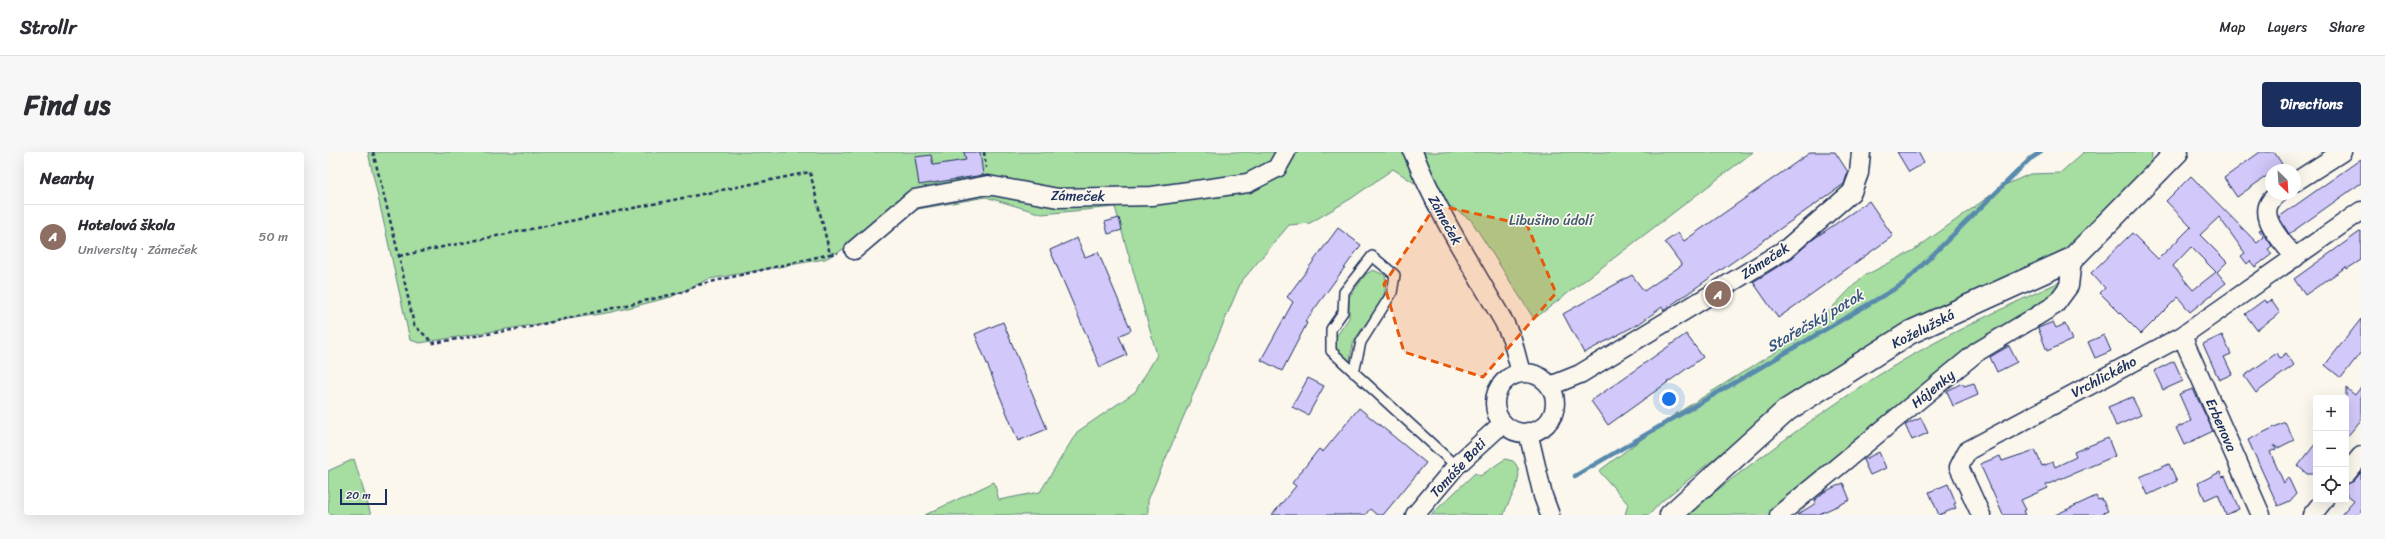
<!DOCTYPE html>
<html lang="en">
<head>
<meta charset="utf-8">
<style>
	:root { --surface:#fff; --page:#f7f7f7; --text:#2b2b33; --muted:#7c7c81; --line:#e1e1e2; --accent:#1b2f5e }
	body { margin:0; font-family:Sriracha,sans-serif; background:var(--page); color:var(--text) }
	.controls { position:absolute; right:12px; bottom:12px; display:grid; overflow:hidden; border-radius:4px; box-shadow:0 4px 16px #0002 }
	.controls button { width:36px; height:36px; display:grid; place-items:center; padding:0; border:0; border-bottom:1px solid var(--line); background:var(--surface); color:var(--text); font:20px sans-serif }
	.compass { position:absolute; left:1937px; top:12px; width:36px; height:36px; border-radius:50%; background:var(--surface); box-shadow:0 4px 16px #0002; rotate:155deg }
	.scale { position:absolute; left:12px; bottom:10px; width:47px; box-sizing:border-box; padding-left:4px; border:2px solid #1b2f5e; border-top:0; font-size:11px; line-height:14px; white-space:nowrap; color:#1b2f5e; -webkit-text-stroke:3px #fbf7ec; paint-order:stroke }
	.you { position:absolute; left:1341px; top:247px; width:14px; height:14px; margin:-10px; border:3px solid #fff; border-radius:50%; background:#1a73e8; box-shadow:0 0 0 6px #1a73e833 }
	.badge { display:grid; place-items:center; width:26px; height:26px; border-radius:50%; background:var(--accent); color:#fff; font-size:13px; font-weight:700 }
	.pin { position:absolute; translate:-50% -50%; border:2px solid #fff; box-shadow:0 1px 4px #0006 }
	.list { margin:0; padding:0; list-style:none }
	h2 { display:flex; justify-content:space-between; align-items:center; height:52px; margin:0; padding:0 16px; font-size:17px }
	h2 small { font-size:13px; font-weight:400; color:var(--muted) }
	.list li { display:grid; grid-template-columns:26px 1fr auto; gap:12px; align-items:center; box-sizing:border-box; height:64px; padding:0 16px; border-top:1px solid var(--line) }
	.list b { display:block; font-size:15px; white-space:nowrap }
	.list p { margin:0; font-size:13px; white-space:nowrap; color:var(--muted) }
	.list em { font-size:13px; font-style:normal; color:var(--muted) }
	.icon { flex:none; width:22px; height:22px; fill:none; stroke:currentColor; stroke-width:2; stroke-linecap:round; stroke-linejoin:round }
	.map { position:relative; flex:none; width:2033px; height:363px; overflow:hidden; border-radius:4px }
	header { display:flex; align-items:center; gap:24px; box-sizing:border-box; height:56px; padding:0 20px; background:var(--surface); border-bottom:1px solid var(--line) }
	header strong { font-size:19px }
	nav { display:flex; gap:22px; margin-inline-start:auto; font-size:14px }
	.intro { display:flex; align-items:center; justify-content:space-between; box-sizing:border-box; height:96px; padding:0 24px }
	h1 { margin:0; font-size:28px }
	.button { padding:10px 18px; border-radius:4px; background:var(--accent); color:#fff; font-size:14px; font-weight:700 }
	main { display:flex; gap:24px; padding:0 24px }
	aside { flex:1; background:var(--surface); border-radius:4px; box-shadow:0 4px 16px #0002 }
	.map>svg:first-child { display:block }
	.green { fill:#a6dda0; stroke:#60867f }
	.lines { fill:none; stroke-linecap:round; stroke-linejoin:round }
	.stream { stroke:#588aad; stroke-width:4.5 }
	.building { fill:#d3c8fa; stroke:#1b2f5e; fill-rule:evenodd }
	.lane-casing { stroke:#1b2f5e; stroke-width:12 }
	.street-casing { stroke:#1b2f5e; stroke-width:21 }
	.secondary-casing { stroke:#1b2f5e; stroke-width:25 }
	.path { stroke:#1b2f5e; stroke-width:2.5; stroke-dasharray:4 3; stroke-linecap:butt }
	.lane { stroke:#fbf7ec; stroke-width:9 }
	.street { stroke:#fbf7ec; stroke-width:18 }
	.secondary { stroke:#fbf7ec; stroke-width:22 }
	.marked { fill:#e8590c; fill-opacity:0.2; stroke:#e8590c; stroke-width:3; stroke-dasharray:8 5; stroke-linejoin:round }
	.labels { text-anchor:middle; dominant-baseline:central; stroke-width:3.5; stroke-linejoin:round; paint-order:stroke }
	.street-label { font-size:14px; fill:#1b2f5e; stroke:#fbf7ec }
	.park-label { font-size:14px; fill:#3e5a6e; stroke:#fbf7ec }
	.water-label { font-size:15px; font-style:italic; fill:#34557f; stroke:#fbf7ec }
</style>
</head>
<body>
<header>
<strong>Strollr</strong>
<nav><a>Map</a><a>Layers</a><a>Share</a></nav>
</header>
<div class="intro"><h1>Find us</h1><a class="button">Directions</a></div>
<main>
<aside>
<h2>Nearby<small></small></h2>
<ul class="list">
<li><span class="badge" style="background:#8d6e63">A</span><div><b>Hotelová škola</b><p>University · Zámeček</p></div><em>50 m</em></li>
</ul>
</aside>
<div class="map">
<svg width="2033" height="363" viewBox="0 0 2033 363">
	<rect width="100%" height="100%" fill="#fbf7ec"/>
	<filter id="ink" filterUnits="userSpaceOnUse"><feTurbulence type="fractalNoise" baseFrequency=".025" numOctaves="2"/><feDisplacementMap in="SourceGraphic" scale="8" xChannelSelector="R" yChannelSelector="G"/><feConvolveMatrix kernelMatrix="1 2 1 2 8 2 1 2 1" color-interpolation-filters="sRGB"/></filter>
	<g filter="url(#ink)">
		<!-- green -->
		<path class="green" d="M 40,0 L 1425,0 L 1206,167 L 1143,68 L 1065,17 L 1024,46 L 982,71 L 961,73 L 913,130 L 820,348 L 820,363 L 597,363 L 666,330 L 671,348 L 712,340 L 749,280 L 807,240 L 829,203 L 787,55 L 714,62 L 658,45 L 590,57 L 497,107 L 381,127 L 343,145 L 284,160 L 92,191 L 82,188 Z
			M 1756,0 L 1824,0 L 1822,28 L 1744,107 L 1710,114 L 1613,153 L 1486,231 L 1397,298 L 1333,350 L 1321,363 L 1297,363 L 1300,352 L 1271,319 L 1343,265 L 1481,179 L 1537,122 L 1538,123 L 1586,98 L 1677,33 L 1702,22 L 1732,21 Z
			M 1045,118 L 1057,123 C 1063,149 1038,167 1027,188 C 1024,193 1023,202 1022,209 L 1007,197 L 1008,185 L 1021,166 L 1021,145 L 1038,122 Z
			M 1742,125 L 1741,134 L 1649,200 L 1451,363 L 1357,363 C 1420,314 1484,266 1551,223 C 1611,185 1678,155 1742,125 Z
			M 26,307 L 43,363 L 0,363 L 0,319 Z
			M 1177,307 L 1185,309 C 1201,324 1179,348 1176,363 L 1103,363 L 1147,321 L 1152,324 Z"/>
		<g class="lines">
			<!-- stream -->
			<path class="stream" d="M 1247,324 L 1575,132 L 1702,7 L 1713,0"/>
		</g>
		<!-- building -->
		<path class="building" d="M 636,0 L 652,0 L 655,23 L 591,33 L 587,5 L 603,3 L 605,13 L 638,8 Z
			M 1483,0 L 1507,0 L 1520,20 L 1516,32 L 1336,158 L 1334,155 L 1312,171 L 1256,201 L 1235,162 L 1304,123 L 1316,139 L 1354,113 L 1337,90 L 1350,81 L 1356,89 Z
			M 1569,0 L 1590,0 L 1596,11 L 1581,20 Z
			M 1932,0 L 1946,0 L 1954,12 L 1947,18 L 1943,18 L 1943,21 L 1909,45 L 1896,26 Z
			M 2033,7 L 2033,31 L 1961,82 L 1951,65 Z
			M 1863,24 L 1929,91 L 1936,85 L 1931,78 L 1933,77 L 1944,94 L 1940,97 L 1944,102 L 1927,115 L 1922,109 L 1919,112 L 1913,104 L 1917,101 L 1891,65 L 1872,83 L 1899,110 L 1889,120 L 1898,131 L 1862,160 L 1850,145 L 1813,182 L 1772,141 L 1777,136 L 1763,121 L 1804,81 L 1830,107 L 1853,85 L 1863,75 L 1838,49 ZM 1863,95 L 1888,120 L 1865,138 L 1845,114 Z
			M 1541,49 L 1565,84 L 1450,166 L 1425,130 L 1464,106 L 1484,88 Z
			M 791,66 L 794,78 L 780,82 L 777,70 Z
			M 1010,76 L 1033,93 L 977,170 L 979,171 L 954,219 L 933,208 L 965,150 L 959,145 Z
			M 2033,79 L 2033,108 L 2019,117 L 2018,115 L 1977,143 L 1966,127 Z
			M 749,86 L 757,105 L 770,100 L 803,178 L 791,184 L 799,203 L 772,215 L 722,98 Z
			M 1936,148 L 1939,151 L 1943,148 L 1952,161 L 1929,178 L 1917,162 Z
			M 2033,167 L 2033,200 L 2013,226 L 1997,213 Z
			M 675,170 L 719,277 L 690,289 L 647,182 Z
			M 1725,170 L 1728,176 L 1737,172 L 1744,188 L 1719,199 L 1710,176 Z
			M 1358,182 L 1375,205 L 1280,273 L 1263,249 Z
			M 1776,183 L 1783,199 L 1767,206 L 1760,190 Z
			M 1894,183 L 1903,202 L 1896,205 L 1904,222 L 1891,228 L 1875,192 Z
			M 1681,194 L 1689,210 L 1669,220 L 1662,205 Z
			M 1949,201 L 1952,206 L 1958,201 L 1966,213 L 1928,241 L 1916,224 Z
			M 1846,209 L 1855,229 L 1835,238 L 1826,219 Z
			M 980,226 L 996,234 L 980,263 L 964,255 Z
			M 1634,231 L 1636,234 L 1646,231 L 1650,243 L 1625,254 L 1619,239 Z
			M 2033,235 L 2033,268 L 2018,286 L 2018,236 L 2027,243 Z
			M 1865,237 L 1885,279 L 1856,293 L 1848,276 L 1863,269 L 1851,242 Z
			M 1804,245 L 1813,263 L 1788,274 L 1780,255 Z
			M 1031,256 L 1098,311 L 1055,363 L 1049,363 L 1042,357 L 1037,363 L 944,363 L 968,334 L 964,331 L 991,297 L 995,300 Z
			M 1593,266 L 1600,281 L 1584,288 L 1577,273 Z
			M 1957,270 L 1966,288 L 1950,296 L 1946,293 L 1948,297 L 1942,300 L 1956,331 L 1960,325 L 1968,342 L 1962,349 L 1950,354 L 1920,288 Z
			M 1780,286 L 1787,304 L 1718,333 L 1720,336 L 1693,348 L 1698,358 L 1695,359 L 1697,363 L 1675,363 L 1652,312 L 1672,304 L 1674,309 L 1707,298 L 1714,314 L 1725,310 L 1727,315 L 1748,305 L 1746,300 Z
			M 1988,291 L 1988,317 L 1984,322 L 1979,322 L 1970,314 Z
			M 1551,300 L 1558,316 L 1542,323 L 1535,308 Z
			M 1841,312 L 1849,329 L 1820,343 L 1812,325 Z
			M 1892,320 L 1894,325 L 1897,324 L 1911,357 L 1898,363 L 1890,342 L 1877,348 L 1870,331 Z
			M 2033,320 L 2033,363 L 2013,363 L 2026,348 L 2018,342 L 2018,332 L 2026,329 Z
			M 1515,331 L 1522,348 L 1489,363 L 1469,363 L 1488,351 L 1487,348 L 1496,340 Z
			M 1620,332 L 1628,351 L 1626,352 L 1628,356 L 1611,363 L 1601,340 Z
			M 1768,344 L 1770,348 L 1774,347 L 1780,359 L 1771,363 L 1727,363 Z"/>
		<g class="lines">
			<defs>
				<path id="lane" d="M 1026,221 L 1033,190 L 1064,141 L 1067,123 L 1044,104 L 1016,140 L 1015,160 L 1003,177 L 1003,199 L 1128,314"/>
				<path id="street" d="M 1085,0 C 1109,60 1144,114 1176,170 L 1184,187 L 1193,221
					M 1967,30 L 2014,0
					M 1950,42 C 1923,61 1954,88 1967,106
					M 526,98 L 586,47 L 660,33 L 730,46 L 824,44 L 920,31 L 949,16 L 958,0
					M 1854,184 L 1933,363
					M1167 251a30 30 0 1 1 60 0a30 30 0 1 1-60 0Z
					M 1222,234 L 1252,222 L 1458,97 L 1524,40 L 1531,21 L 1533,0
					M 1200,280 L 1215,344 L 1222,363
					M 2018,322 L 2033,304
					M 1087,363 L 1128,314 L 1175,271
					M 1451,363 L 1649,200 L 1727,153 L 1741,134 L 1744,107
					M 1653,363 L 1631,315 L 1639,299 L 1854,184 L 2033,59
					M 1984,363 L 1996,348"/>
				<path id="secondary" d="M 1343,363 L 1459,258 L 1583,180 L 1744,107 L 1849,0"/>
			</defs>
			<!-- lane casing -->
			<use href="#lane" class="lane-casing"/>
			<!-- street casing -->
			<use href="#street" class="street-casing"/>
			<!-- secondary casing -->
			<use href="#secondary" class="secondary-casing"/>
			<!-- path -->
			<path class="path" d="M 45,0 L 71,104 L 86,173 L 105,191 L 202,175 L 355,140 L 370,133 L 502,102
				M 656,0 L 658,16
				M 71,104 L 482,20 L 502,102 L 510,101"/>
			<!-- lane -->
			<use href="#lane" class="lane"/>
			<!-- street -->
			<use href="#street" class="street"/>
			<!-- secondary -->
			<use href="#secondary" class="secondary"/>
		</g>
	</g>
	<!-- marked area -->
	<path class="marked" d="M 1108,53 L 1199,73 L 1228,141 L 1155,225 L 1076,200 L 1056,132 Z"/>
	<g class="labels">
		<!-- street labels -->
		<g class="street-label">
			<text transform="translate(750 44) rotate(1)">Zámeček</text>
			<text transform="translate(1117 68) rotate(61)">Zámeček</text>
			<text transform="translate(1437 109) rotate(-33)">Zámeček</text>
			<text transform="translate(1595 177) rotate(-27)">Koželužská</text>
			<text transform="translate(1776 225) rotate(-28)">Vrchlického</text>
			<text transform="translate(1605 237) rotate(-39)">Hájenky</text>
			<text transform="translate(1893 273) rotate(66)">Erbenova</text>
			<text transform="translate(1130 316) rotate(-47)">Tomáše Bati</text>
		</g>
		<!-- park labels -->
		<g class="park-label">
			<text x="1223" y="68">Libušino údolí</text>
		</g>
		<!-- water labels -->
		<g class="water-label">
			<text transform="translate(1487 169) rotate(-30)">Stařečský potok</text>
		</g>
	</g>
</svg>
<div class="controls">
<button>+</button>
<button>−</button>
<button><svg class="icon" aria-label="locate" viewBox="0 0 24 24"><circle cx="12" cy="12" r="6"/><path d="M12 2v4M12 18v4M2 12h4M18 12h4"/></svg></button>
</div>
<svg class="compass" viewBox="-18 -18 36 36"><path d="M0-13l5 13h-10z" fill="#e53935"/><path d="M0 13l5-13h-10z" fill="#7c7c81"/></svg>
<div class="scale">20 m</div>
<div class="you"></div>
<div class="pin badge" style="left:1390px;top:142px;background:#8d6e63">A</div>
</div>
</main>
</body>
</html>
